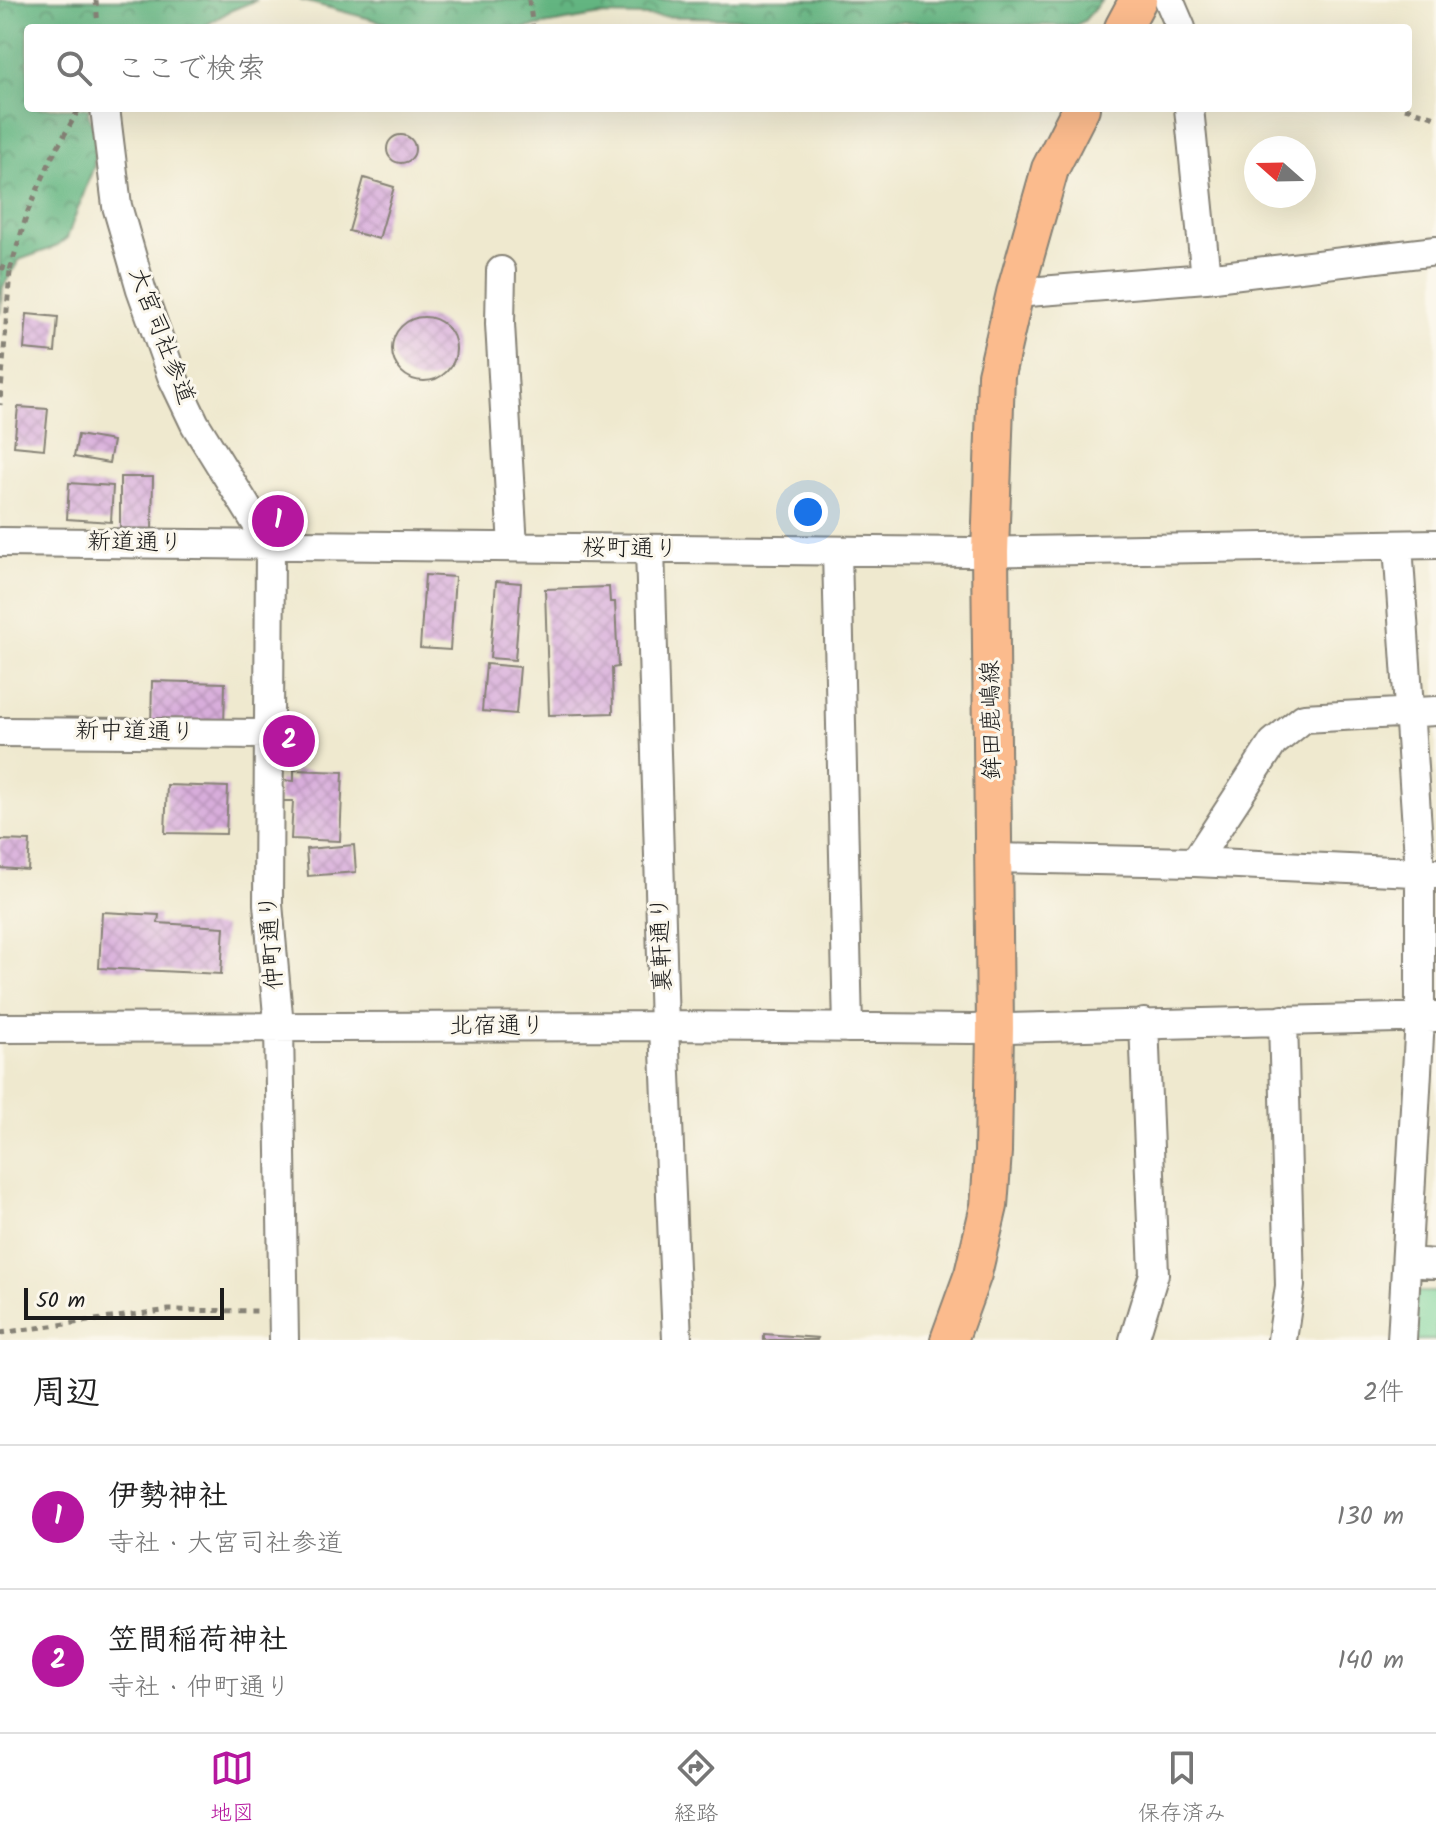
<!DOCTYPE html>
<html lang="ja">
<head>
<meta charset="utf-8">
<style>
	:root { --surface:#fff; --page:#f6f6f6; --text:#222; --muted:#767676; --line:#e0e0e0; --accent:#b5179e }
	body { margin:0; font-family:Kalam,"Klee One",sans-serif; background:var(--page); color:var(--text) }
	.compass { position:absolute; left:1244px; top:136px; width:72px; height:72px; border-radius:50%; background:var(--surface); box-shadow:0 8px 32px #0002; rotate:290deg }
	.scale { position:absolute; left:24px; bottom:20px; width:200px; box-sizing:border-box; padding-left:8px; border:4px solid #1c1c1c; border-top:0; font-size:22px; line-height:28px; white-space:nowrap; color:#1c1c1c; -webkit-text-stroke:6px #fbf7ec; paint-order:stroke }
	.you { position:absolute; left:808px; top:512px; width:28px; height:28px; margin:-20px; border:6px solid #fff; border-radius:50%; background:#1a73e8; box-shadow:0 0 0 12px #1a73e833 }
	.badge { display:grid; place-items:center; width:52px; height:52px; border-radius:50%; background:var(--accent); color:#fff; font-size:26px; font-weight:700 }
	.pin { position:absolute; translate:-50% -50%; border:4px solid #fff; box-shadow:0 2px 8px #0006 }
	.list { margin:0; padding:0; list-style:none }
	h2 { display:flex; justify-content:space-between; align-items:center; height:104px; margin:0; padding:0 32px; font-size:34px }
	h2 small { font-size:26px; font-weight:400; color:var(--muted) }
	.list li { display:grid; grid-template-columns:52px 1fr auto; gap:24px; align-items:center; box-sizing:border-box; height:144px; padding:0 32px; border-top:2px solid var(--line) }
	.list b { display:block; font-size:30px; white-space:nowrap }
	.list p { margin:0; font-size:26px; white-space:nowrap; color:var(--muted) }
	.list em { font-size:26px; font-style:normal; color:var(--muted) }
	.icon { flex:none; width:44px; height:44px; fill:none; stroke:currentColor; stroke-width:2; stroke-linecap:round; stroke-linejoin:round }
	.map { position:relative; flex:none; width:1436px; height:1340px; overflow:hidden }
	.search { position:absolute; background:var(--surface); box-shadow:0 8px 32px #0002; left:24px; right:24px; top:24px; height:88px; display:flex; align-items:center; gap:20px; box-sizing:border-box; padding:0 28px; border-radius:8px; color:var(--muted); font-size:30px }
	.sheet { height:392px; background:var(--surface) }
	nav { display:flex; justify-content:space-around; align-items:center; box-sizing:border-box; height:112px; border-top:2px solid var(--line); background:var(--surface); font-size:22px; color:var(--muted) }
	nav a { display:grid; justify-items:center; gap:4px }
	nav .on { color:var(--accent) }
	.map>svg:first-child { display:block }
	.forest { fill:url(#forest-crowns); stroke:#40684e; stroke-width:2 }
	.green { fill:#7ad399; stroke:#4b785a; stroke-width:2 }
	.building { fill:url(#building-cross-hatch) }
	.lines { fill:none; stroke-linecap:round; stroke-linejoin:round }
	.minor-casing { stroke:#868276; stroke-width:32 }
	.major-casing { stroke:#868276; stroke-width:40 }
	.path { stroke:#868276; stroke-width:5; stroke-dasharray:6 6; stroke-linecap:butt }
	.minor { stroke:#fff; stroke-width:28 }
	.major { stroke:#fbbb8d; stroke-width:36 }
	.labels { text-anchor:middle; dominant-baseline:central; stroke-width:6; stroke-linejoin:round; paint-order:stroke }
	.street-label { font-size:24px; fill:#1c1c1c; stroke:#fbf7ec }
</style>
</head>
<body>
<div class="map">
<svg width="1436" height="1340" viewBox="0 0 1436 1340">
	<defs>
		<pattern id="forest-crowns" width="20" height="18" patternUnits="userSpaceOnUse" patternTransform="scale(2)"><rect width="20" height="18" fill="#63b581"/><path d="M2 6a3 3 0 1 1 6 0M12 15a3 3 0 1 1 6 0" fill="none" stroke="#519269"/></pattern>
		<pattern id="building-cross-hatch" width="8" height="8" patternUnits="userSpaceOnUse" patternTransform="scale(2)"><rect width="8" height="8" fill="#d8addb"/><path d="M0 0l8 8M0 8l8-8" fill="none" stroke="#b994bb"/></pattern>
	</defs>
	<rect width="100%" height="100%" fill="#fbf7ec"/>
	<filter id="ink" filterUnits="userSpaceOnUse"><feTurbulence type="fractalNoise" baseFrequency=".0125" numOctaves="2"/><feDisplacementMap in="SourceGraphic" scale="16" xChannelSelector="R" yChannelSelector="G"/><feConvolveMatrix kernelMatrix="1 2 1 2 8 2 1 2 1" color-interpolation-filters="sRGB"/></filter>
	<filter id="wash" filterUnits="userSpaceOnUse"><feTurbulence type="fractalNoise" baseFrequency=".006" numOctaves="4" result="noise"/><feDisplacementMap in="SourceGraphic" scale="32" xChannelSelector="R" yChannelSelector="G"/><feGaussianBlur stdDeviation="1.8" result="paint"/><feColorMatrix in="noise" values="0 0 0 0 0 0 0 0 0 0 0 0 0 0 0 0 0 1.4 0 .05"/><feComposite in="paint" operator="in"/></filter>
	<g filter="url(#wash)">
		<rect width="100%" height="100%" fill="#efe9cf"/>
		<!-- forest -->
		<path class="forest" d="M 0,0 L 257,0 L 232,10 L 201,28 L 28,28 L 28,108 L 89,108 L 88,113 L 96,134 L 94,166 L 67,238 L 55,247 L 19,260 L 3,287 L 0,313 Z
			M 300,0 L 1102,0 L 1084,21 L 1074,26 L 601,15 L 526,28 L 404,28 Z"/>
		<!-- green -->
		<path class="green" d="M 1416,1292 L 1436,1292 L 1436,1340 L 1412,1340 Z"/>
		<g id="blocks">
			<!-- building -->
			<path class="building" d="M387 149a14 14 0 1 1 28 0a14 14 0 1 1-28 0Z
				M 364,178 L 394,187 L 379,239 L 349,231 Z
				M 27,314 L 58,317 L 55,352 L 24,349 Z
				M392 349a32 32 0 1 1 64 0a32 32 0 1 1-64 0Z
				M 18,407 L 48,409 L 44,449 L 14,446 Z
				M 78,435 L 113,441 L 109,463 L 74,457 Z
				M 120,477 L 153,477 L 152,531 L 120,531 Z
				M 69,483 L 113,486 L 111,522 L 67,519 Z
				M 425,575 L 455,577 L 450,650 L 420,648 Z
				M 496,581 L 521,583 L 515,660 L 490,658 Z
				M 609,587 L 610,602 L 615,602 L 618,667 L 612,668 L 613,713 L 549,715 L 545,589 Z
				M 486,664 L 520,667 L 516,714 L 482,711 Z
				M 152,681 L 225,683 L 224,728 L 151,727 Z
				M 294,770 L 343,772 L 340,841 L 291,839 L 293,801 L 278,801 L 279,780 L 294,781 Z
				M 167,785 L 228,787 L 226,834 L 165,833 Z
				M 0,840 L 30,841 L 28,870 L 0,868 Z
				M 354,845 L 356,872 L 308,876 L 306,849 Z
				M 102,912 L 159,915 L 158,923 L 224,927 L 221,974 L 99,968 Z
				M 764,1334 L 818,1338 L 817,1340 L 764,1340 Z"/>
		</g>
	</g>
	<g filter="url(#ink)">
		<use href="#blocks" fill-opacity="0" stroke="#868276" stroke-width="2"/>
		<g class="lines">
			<defs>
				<path id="minor" d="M 1169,0 L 1181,28
					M 105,108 L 117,206 L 141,289 L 172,376 L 195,424 L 270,545
					M 1189,108 L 1206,278
					M 501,271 L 500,324 L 513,547
					M 1015,293 L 1206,278 L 1436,251
					M 0,542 L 970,552 L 1436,544
					M 270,545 L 268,904 L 279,1026 L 284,1340
					M 1398,545 L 1420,872 L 1420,1018 L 1402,1340
					M 650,549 L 664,1026 L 677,1340
					M 837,551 L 848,1028
					M 0,732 L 270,734
					M 993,858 L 1195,862 L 1436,873
					M 1195,862 L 1273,743 L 1304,718 L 1436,711
					M 0,1028 L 664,1026 L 971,1029 L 1436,1017
					M 1408,1262 L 1436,1264
					M 1134,1340 L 1154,1274 L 1144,1023
					M 1282,1340 L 1290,1286 L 1283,1020"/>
				<path id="major" d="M 1123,28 L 1138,0
					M 949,1340 L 973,1274 L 989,1206 L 993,1152 L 995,1028 L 990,552 L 996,375 L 1015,293 L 1050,169 L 1081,108"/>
			</defs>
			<!-- minor casing -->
			<use href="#minor" class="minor-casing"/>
			<!-- major casing -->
			<use href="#major" class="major-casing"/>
			<!-- path -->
			<path class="path" d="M 96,0 L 98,28
				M 529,0 L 533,28
				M 1405,108 L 1436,117
				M 0,267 L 10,270 L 0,405
				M 10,270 L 28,211 L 52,157 L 79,109
				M 0,1333 L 169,1310 L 257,1311"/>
			<!-- minor -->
			<use href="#minor" class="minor"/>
			<!-- major -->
			<use href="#major" class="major"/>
		</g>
	</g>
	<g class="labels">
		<!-- street labels -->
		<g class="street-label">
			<text transform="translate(161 336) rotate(69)">大宮司社参道</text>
			<text transform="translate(135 543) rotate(1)">新道通り</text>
			<text transform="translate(630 549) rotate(1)">桜町通り</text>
			<text transform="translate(992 720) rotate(-91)">鉾田鹿嶋線</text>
			<text transform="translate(135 732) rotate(1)">新中道通り</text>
			<text transform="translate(272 942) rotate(-94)">仲町通り</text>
			<text transform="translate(662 944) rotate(-92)">裏軒通り</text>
			<text x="497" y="1026">北宿通り</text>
		</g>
	</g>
</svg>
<svg class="compass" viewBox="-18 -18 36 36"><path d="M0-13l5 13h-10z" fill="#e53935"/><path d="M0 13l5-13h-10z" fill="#767676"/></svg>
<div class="scale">50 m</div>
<div class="you"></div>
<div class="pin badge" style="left:278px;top:521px">1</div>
<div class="pin badge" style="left:289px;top:741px">2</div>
<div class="search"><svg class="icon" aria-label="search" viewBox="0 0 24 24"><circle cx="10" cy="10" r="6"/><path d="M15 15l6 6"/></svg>ここで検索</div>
</div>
<section class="sheet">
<h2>周辺<small>2件</small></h2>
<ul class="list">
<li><span class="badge">1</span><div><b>伊勢神社</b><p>寺社 · 大宮司社参道</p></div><em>130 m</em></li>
<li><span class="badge">2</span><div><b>笠間稲荷神社</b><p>寺社 · 仲町通り</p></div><em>140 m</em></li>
</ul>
</section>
<nav>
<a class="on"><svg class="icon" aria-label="map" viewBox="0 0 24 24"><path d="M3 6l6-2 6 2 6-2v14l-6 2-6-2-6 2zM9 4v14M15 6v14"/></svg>地図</a>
<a><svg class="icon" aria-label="directions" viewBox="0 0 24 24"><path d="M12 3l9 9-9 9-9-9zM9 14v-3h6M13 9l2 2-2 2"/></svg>経路</a>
<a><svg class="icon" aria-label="saved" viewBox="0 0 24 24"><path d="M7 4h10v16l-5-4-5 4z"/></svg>保存済み</a>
</nav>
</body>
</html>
